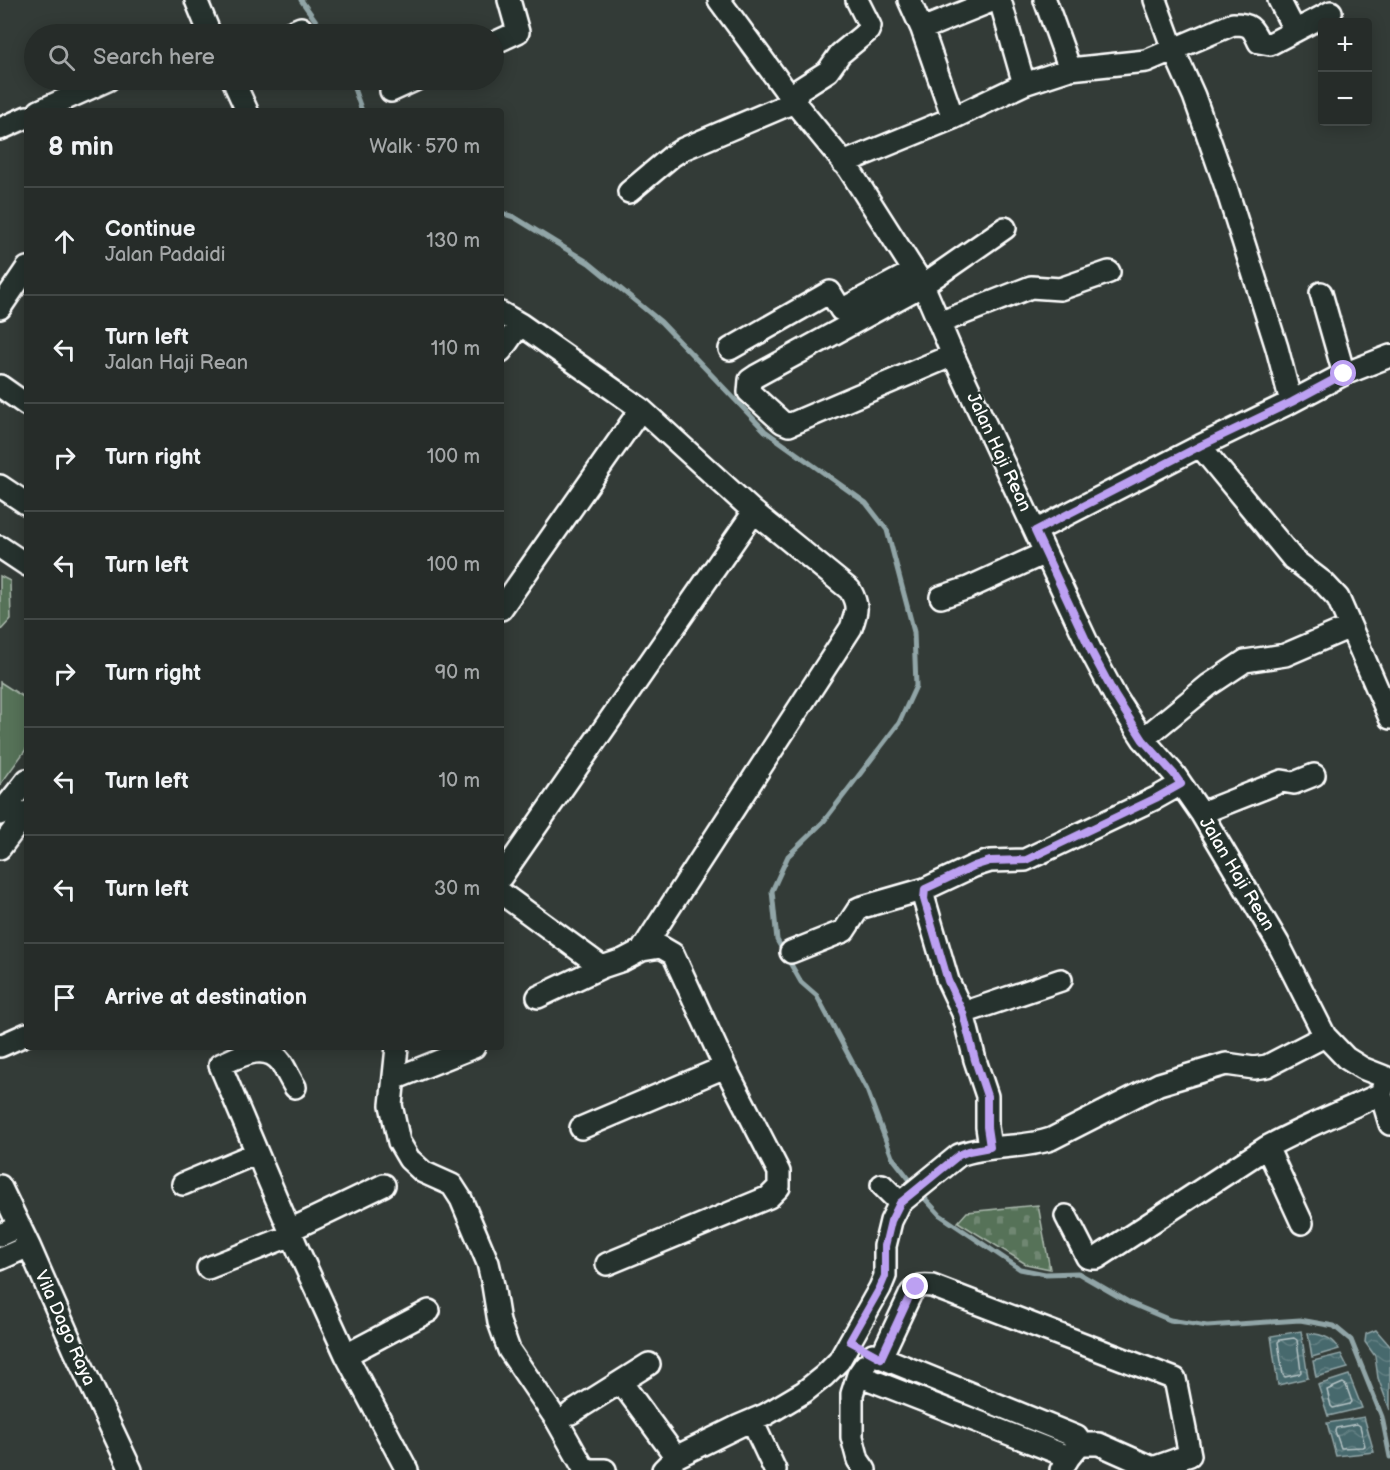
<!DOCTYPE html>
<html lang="en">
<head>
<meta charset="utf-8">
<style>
	:root { --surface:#262c29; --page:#2e3431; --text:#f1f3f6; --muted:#a4a7a8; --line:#424846 }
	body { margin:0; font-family:"Balsamiq Sans",sans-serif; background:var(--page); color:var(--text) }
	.controls { position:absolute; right:18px; top:18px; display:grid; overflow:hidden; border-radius:6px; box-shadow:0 3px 15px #0003 }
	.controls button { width:54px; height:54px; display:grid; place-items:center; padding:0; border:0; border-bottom:2px solid var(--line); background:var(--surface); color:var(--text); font:30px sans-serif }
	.stop { position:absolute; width:18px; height:18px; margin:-14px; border:4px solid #bca0f2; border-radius:50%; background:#fff }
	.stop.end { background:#bca0f2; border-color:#fff; box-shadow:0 2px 6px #0008 }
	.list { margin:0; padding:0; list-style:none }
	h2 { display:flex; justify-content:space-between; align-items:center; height:78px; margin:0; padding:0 24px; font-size:26px }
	h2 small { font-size:20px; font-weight:400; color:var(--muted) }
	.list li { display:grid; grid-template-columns:39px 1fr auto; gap:18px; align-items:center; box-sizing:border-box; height:108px; padding:0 24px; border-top:2px solid var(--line) }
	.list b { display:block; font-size:22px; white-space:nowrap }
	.list p { margin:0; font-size:20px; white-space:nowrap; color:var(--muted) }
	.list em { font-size:20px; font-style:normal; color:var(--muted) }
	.icon { flex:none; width:33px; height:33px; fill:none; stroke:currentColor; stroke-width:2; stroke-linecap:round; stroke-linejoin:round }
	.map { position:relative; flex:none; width:1390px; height:1470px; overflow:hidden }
	.search { position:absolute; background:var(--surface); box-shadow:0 3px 15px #0003; left:24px; top:24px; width:480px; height:66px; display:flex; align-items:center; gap:15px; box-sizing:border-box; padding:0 21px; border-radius:33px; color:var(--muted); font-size:22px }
	.panel { position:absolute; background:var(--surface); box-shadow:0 3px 15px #0003; left:24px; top:108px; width:480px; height:942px; border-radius:6px }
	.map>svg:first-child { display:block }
	.cemetery { fill:url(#cemetery-stones); stroke:#aab8ac; stroke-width:1.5 }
	.pitch { fill:#567259; stroke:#aab8ac; stroke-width:1.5 }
	.water { fill:url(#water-waves); stroke:#91a5a7; stroke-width:1.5 }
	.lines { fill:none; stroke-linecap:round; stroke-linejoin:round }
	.shore { stroke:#b5c3c5; stroke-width:1.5 }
	.stream { stroke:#91a5a7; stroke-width:5 }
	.minor-casing { stroke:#fff; stroke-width:26 }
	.minor { stroke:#26332d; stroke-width:21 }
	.route { stroke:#bca0f2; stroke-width:8 }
	.labels { text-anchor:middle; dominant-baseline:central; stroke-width:4.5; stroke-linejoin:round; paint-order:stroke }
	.street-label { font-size:18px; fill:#fff; stroke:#26332d }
</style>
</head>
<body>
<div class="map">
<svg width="1390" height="1470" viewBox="0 0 1390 1470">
	<defs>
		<pattern id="cemetery-stones" width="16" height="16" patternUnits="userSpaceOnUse" patternTransform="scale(1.5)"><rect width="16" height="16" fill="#567259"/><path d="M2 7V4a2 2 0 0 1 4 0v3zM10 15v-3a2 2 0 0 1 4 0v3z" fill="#6f8772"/></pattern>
		<pattern id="water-waves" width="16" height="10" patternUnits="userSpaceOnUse" patternTransform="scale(1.5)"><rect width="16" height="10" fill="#47696d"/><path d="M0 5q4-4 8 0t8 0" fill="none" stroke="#638083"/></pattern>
	</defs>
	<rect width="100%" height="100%" fill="#333b37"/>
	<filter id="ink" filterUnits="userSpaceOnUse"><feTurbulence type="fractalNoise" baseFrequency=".0167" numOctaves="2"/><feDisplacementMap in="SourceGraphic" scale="12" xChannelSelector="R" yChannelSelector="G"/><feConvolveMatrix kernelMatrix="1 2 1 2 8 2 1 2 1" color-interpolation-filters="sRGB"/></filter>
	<g filter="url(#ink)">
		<!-- cemetery -->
		<path class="cemetery" d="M 1038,1205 L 1050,1269 L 1026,1264 L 958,1222 L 967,1212 Z"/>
		<!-- pitch -->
		<path class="pitch" d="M 0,576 L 10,581 L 11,619 L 0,631 Z
			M 0,682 L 25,698 L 27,708 L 27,748 L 0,785 Z"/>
		<!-- water -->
		<path class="water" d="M 1376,1330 L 1390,1346 L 1390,1410 L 1378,1378 L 1375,1356 L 1365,1342 L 1366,1334 Z
			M 1301,1331 L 1308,1378 L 1278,1385 L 1271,1336 Z
			M 1308,1333 C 1320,1334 1334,1338 1339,1349 L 1312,1357 Z
			M 1341,1354 L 1348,1368 L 1316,1377 L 1313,1361 Z
			M 1349,1375 L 1362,1408 L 1328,1416 L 1318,1385 Z
			M 1364,1417 L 1374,1452 L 1336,1456 L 1327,1423 Z"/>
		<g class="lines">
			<!-- shore -->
			<path class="shore" d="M 1294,1338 L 1297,1340 L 1301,1372 L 1299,1374 L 1285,1377 L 1283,1375 L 1278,1342 L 1280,1340 Z
				M 1343,1383 L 1346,1385 L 1352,1402 L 1350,1404 L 1333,1408 L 1331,1406 L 1327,1390 Z
				M 1357,1424 L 1360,1426 L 1365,1446 L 1363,1447 L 1341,1448 L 1335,1431 L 1336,1428 Z"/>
			<!-- stream -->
			<path class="stream" d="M 301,0 L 325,34
				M 351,80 L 362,111
				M 501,213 L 514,217 L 589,263 L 661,322 L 765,431 L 866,503 L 887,530 L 914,632 L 916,686 L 899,723 L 824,821 L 788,856 L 772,891 L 777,940 L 801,982 L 817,996 L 867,1090 L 892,1157 L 913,1184
				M 919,1192 L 940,1215 L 1020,1269 L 1045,1274 L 1078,1273 L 1130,1303 L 1170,1320 L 1207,1326 L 1300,1320 L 1334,1326 L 1351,1340 L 1382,1417 L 1390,1457"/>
			<defs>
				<path id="minor" d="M 196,0 L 210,34
					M 719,0 L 794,102 L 849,169 L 923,285 L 953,355 L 1091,651 L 1115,696 L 1143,739 L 1174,774 L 1201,813 L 1278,943 L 1325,1036 L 1346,1058 L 1362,1068 L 1390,1079
					M 909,0 L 922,29 L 953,118
					M 1000,0 L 1024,84
					M 1045,0 L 1070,69
					M 1155,0 L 1173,49 L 1194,96 L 1226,187 L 1277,348 L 1291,402
					M 1279,0 L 1295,31
					M 922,29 L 994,0
					M 287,34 L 301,28
					M 494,43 L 518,32 L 509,0
					M 233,80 L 247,111
					M 391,91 L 415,80
					M 39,111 L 108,80
					M 0,129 L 27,117
					M 843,163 L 953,118 L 1024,84 L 1070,69 L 1146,61 L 1233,24 C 1250,24 1252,27 1259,42 L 1270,44 L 1331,12
					M 629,192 L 672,156 L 683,149 L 794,102 L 800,89 L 828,71 L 840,54 L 868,31 L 870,26 L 857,0
					M 1321,293 L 1344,374
					M 0,308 L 27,268
					M 501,313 L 520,324 L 641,409 L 754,512 L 850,590 C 859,606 857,611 851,628 L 642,950
					M 939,323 L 1031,287 L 1060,289 L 1109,272
					M 730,349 L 830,292 L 841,310 L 914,271
					M 501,351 L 520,324
					M 953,355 L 789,425 L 782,422 L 749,392 L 750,380 L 756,376 L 923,285 L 1005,228
					M 0,386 L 27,405
					M 1200,446 L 1293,559 L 1323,582 L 1338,598 L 1390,718
					M 0,486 L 27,504
					M 1035,531 L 1200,446 L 1291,402 L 1344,374 L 1390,356
					M 0,547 L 27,565
					M 941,597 L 968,588 L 1045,553
					M 501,609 L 641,409
					M 1143,739 L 1209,685 L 1245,661 L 1285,655 L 1350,627
					M 1201,813 L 1282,781 L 1294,783 L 1314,775
					M 0,814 L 27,780
					M 0,848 L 27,812
					M 501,877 L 754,512
					M 501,893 L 602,967
					M 791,952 L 844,931 L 859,908 L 925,889
					M 538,997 L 602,967 L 623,960 L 642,950 L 661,947 L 673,954 L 725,1067 L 779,1172 L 779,1187 L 769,1197 L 607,1264
					M 963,1013 L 1061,980
					M 0,1046 L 27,1034
					M 397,1047 L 391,1105 L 399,1142 L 409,1159 L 423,1172 L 452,1185 L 461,1199 L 488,1263 L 493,1285 L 499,1322 L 509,1350 L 556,1419 L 583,1467 L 591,1470 L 605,1470
					M 394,1079 L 474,1047
					M 295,1087 C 290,1079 286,1070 281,1062 C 265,1041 238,1057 220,1065 L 299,1252 L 346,1355 L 407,1470
					M 1381,1094 L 1390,1124
					M 581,1128 L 725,1067
					M 990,1147 L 987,1127 L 987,1096 L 975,1060 L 963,1013 L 948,981 L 924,899 L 925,889 L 974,866 L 990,861 L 1025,860 L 1156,798 L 1181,784
					M 1267,1147 L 1302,1223
					M 183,1184 L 257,1153
					M 882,1185 L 900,1203
					M 0,1186 L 29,1246 L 75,1351 L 131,1470
					M 1066,1216 L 1087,1257 L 1091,1258 L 1097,1258 L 1267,1147 C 1304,1127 1343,1111 1381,1094 L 1386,1078
					M 290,1230 L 384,1185
					M 0,1235 L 20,1226
					M 0,1259 L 29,1246
					M 208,1268 L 292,1235
					M 873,1354 L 1077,1437 L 1080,1444 L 1069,1457
					M 346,1355 L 429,1311
					M 881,1357 L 911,1293 C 918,1285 922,1285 932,1286 L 1175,1379 L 1190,1455 L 1153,1468 L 1099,1444 L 1080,1444
					M 865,1365 L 858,1375 L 852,1394 L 852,1437 L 858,1460 L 865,1470
					M 858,1375 L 1069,1457 L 1061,1470
					M 621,1382 L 676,1457
					M 571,1413 L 649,1364
					M 752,1421 L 775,1470
					M 663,1470 L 676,1457 L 739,1426 L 765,1415 L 804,1392 L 824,1376 L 839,1361 L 880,1288 L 885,1276 L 885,1246 L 891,1221 L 900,1203 L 959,1155 C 989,1144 1022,1149 1051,1139 L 1159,1084 L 1226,1064 L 1254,1068 L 1267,1066 L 1325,1036"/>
			</defs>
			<!-- minor casing -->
			<use href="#minor" class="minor-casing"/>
			<!-- minor -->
			<use href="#minor" class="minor"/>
		</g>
	</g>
	<g class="lines" filter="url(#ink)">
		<!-- route -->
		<path class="route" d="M 916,1287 L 911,1293 L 881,1358 L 850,1341 L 880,1288 L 885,1276 L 885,1246 L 891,1221 L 900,1203 L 959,1155 L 969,1151 L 990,1147 L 987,1127 L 987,1096 L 975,1060 L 963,1013 L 948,981 L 924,899 L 925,889 L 974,866 L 990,861 L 1026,860 L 1156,798 L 1181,784 L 1174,774 L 1143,740 L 1115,696 L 1091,651 L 1035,531 L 1200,446 L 1292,402 L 1344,374"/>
	</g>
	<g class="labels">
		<!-- street labels -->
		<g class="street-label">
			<text transform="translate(999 452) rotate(65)">Jalan Haji Rean</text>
			<text transform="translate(1237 874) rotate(59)">Jalan Haji Rean</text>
			<text transform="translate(65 1328) rotate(66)">Vila Dago Raya</text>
		</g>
	</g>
</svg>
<div class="controls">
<button>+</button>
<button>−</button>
</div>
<div class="stop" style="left:1344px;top:374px"></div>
<div class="stop end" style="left:916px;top:1287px"></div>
<div class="search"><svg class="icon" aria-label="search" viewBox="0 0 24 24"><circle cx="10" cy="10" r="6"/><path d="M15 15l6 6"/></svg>Search here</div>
<section class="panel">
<h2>8 min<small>Walk · 570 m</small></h2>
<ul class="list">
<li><svg class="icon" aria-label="ahead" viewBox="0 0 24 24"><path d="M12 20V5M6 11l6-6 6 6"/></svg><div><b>Continue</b><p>Jalan Padaidi</p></div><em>130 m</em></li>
<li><svg class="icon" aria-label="left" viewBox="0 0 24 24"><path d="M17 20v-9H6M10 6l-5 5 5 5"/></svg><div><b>Turn left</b><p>Jalan Haji Rean</p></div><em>110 m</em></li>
<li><svg class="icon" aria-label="right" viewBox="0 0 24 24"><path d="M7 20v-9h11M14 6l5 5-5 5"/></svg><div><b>Turn right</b></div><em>100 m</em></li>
<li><svg class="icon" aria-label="left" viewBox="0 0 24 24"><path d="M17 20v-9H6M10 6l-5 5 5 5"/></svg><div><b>Turn left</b></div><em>100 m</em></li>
<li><svg class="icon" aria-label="right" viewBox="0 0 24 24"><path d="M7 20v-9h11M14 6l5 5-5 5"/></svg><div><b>Turn right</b></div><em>90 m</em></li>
<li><svg class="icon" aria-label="left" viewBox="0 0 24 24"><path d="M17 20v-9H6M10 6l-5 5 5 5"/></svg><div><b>Turn left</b></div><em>10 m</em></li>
<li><svg class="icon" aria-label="left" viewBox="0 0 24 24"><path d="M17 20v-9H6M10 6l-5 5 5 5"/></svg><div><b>Turn left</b></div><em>30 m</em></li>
<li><svg class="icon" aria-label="arrive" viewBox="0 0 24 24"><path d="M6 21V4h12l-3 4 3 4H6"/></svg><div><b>Arrive at destination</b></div></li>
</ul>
</section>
</div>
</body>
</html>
